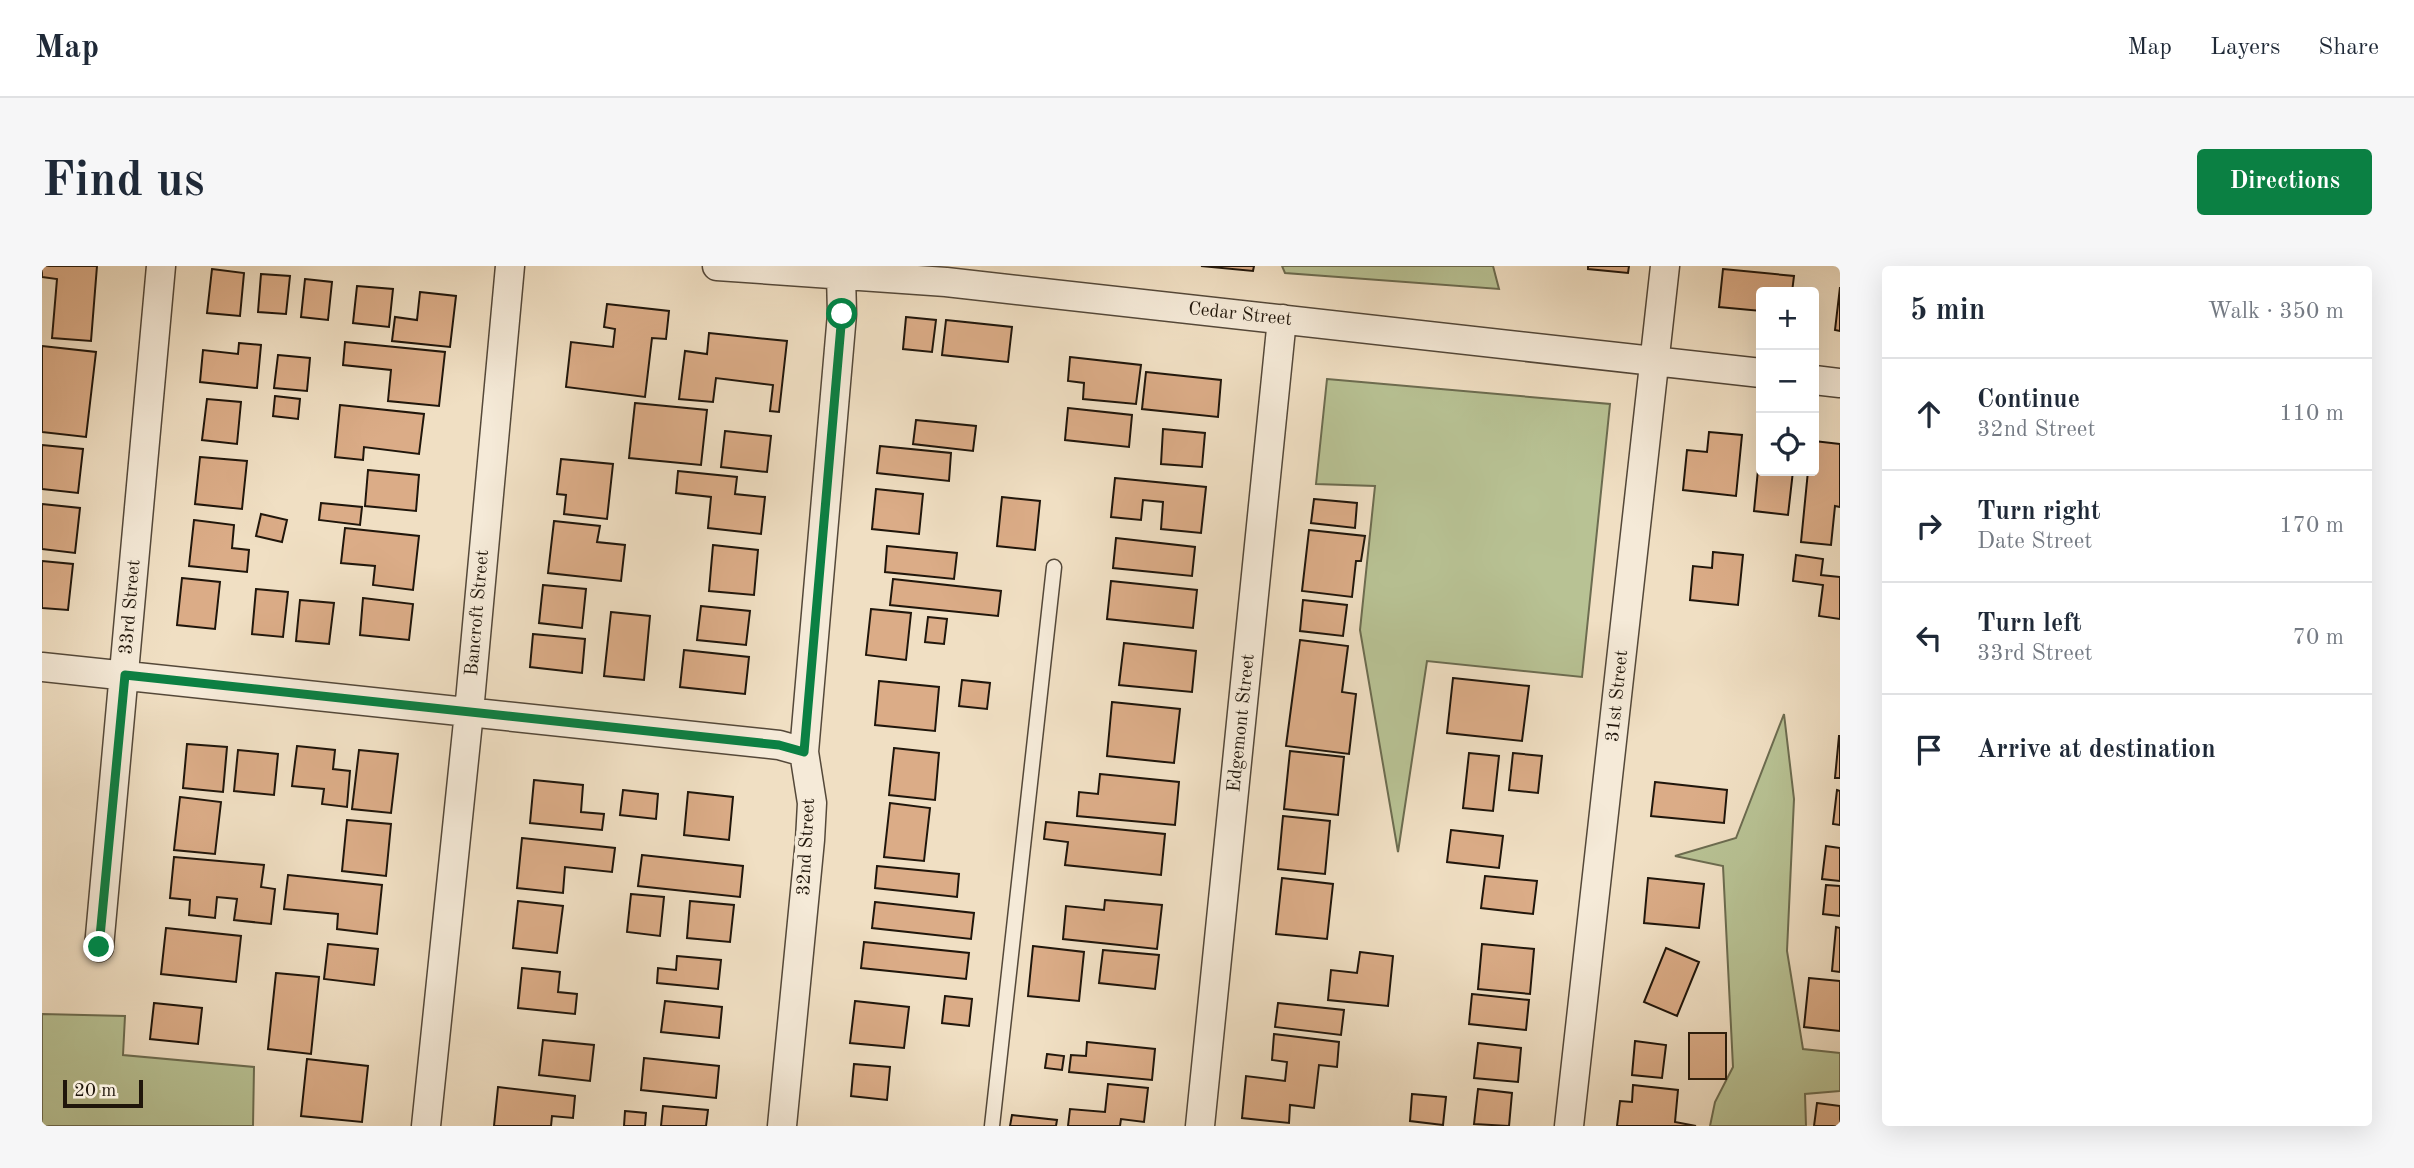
<!DOCTYPE html>
<html lang="en">
<head>
<meta charset="utf-8">
<style>
	:root { --surface:#fff; --page:#f6f6f7; --text:#1f2937; --muted:#747a83; --line:#e0e1e3; --accent:#0b8043 }
	body { margin:0; font-family:"Old Standard TT",serif; background:var(--page); color:var(--text) }
	.controls { position:absolute; right:21px; top:21px; display:grid; overflow:hidden; border-radius:7px; box-shadow:0 7px 28px #0002 }
	.controls button { width:63px; height:63px; display:grid; place-items:center; padding:0; border:0; border-bottom:2px solid var(--line); background:var(--surface); color:var(--text); font:35px sans-serif }
	.scale { position:absolute; left:21px; bottom:18px; width:80px; box-sizing:border-box; padding-left:7px; border:4px solid #20160b; border-top:0; font-size:19px; line-height:24px; white-space:nowrap; color:#20160b; -webkit-text-stroke:5px #f5ead8; paint-order:stroke }
	.stop { position:absolute; width:21px; height:21px; margin:-16px; border:5px solid #0b8043; border-radius:50%; background:#fff }
	.stop.end { background:#0b8043; border-color:#fff; box-shadow:0 2px 7px #0008 }
	.list { margin:0; padding:0; list-style:none }
	h2 { display:flex; justify-content:space-between; align-items:center; height:91px; margin:0; padding:0 28px; font-size:30px }
	h2 small { font-size:23px; font-weight:400; color:var(--muted) }
	.list li { display:grid; grid-template-columns:46px 1fr auto; gap:21px; align-items:center; box-sizing:border-box; height:112px; padding:0 28px; border-top:2px solid var(--line) }
	.list b { display:block; font-size:26px; white-space:nowrap }
	.list p { margin:0; font-size:23px; white-space:nowrap; color:var(--muted) }
	.list em { font-size:23px; font-style:normal; color:var(--muted) }
	.icon { flex:none; width:38px; height:38px; fill:none; stroke:currentColor; stroke-width:2; stroke-linecap:round; stroke-linejoin:round }
	.map { position:relative; flex:none; width:1798px; height:860px; overflow:hidden; border-radius:7px }
	header { display:flex; align-items:center; gap:42px; box-sizing:border-box; height:98px; padding:0 35px; background:var(--surface); border-bottom:2px solid var(--line) }
	header strong { font-size:33px }
	nav { display:flex; gap:38px; margin-inline-start:auto; font-size:24px }
	.intro { display:flex; align-items:center; justify-content:space-between; box-sizing:border-box; height:168px; padding:0 42px }
	h1 { margin:0; font-size:49px }
	.button { padding:18px 32px; border-radius:7px; background:var(--accent); color:#fff; font-size:24px; font-weight:700 }
	main { display:flex; gap:42px; padding:0 42px }
	aside { flex:1; background:var(--surface); border-radius:7px; box-shadow:0 7px 28px #0002 }
	.map>svg:first-child { display:block }
	.green { fill:#b8c294; stroke:#6c6c50; stroke-width:2 }
	.building { fill:#dbac87; stroke:#20160b; stroke-width:2 }
	.lines { fill:none; stroke-linecap:round; stroke-linejoin:round }
	.service-casing { stroke:#544839; stroke-width:17 }
	.minor-casing { stroke:#544839; stroke-width:31 }
	.service { stroke:#f5ead8; stroke-width:14 }
	.minor { stroke:#f5ead8; stroke-width:28 }
	.route { stroke:#0b8043; stroke-width:9 }
	.labels { text-anchor:middle; dominant-baseline:central; stroke-width:7; stroke-linejoin:round; paint-order:stroke }
	.street-label { font-size:19px; fill:#20160b; stroke:#f5ead8 }
</style>
</head>
<body>
<header>
<strong>Map</strong>
<nav><a>Map</a><a>Layers</a><a>Share</a></nav>
</header>
<div class="intro"><h1>Find us</h1><a class="button">Directions</a></div>
<main>
<div class="map">
<svg width="1798" height="860" viewBox="0 0 1798 860">
	<rect width="100%" height="100%" fill="#f0dfc3"/>
	<filter id="stains"><feTurbulence type="fractalNoise" baseFrequency=".00286" numOctaves="4"/><feColorMatrix values="0 0 0 0 .2 0 0 0 0 .09 0 0 0 0 .02 0 0 0 .5 -.17"/></filter>
	<radialGradient id="worn" r=".72"><stop offset=".6" stop-color="#630" stop-opacity="0"/><stop offset="1" stop-color="#630" stop-opacity=".3"/></radialGradient>
	<!-- green -->
	<path class="green" d="M 1240,0 L 1451,0 L 1457,23 L 1243,7 Z
		M 1285,113 L 1568,138 L 1540,411 L 1385,395 L 1356,586 L 1318,364 L 1333,220 L 1274,218 Z
		M 1742,448 L 1752,533 L 1745,685 L 1761,783 L 1798,787 L 1798,825 L 1763,828 L 1764,860 L 1668,860 L 1673,836 L 1691,801 L 1681,600 L 1633,590 L 1694,572 Z
		M 0,748 L 83,750 L 81,789 L 212,801 L 211,860 L 0,860 Z"/>
	<!-- building -->
	<path class="building" d="M 0,0 L 55,0 L 49,75 L 10,72 L 15,13 L 0,11 Z
		M 1159,0 L 1212,0 L 1211,5 Z
		M 1546,0 L 1587,0 L 1586,7 L 1546,3 Z
		M 170,3 L 202,7 L 198,50 L 165,47 Z
		M 1681,3 L 1752,10 L 1750,26 L 1719,26 L 1719,45 L 1677,41 Z
		M 219,8 L 248,10 L 244,48 L 216,46 Z
		M 263,13 L 290,16 L 286,54 L 259,51 Z
		M 315,20 L 351,23 L 347,61 L 311,57 Z
		M 1798,21 L 1798,65 L 1793,64 Z
		M 378,26 L 414,30 L 408,81 L 350,75 L 353,51 L 375,54 Z
		M 565,38 L 627,45 L 624,73 L 610,72 L 603,131 L 524,121 L 529,76 L 571,81 L 573,63 L 562,61 Z
		M 864,51 L 894,54 L 890,86 L 861,83 Z
		M 904,54 L 970,61 L 966,96 L 900,89 Z
		M 667,67 L 745,75 L 737,146 L 728,145 L 731,119 L 674,112 L 671,136 L 637,133 L 643,85 L 665,88 Z
		M 303,76 L 403,86 L 397,140 L 346,135 L 349,104 L 301,99 Z
		M 197,77 L 219,79 L 215,122 L 158,116 L 161,84 L 196,88 Z
		M 0,80 L 54,86 L 44,171 L 0,166 Z
		M 236,89 L 268,92 L 265,125 L 232,122 Z
		M 1028,91 L 1099,99 L 1094,138 L 1041,133 L 1042,117 L 1026,115 Z
		M 1104,106 L 1179,114 L 1176,151 L 1100,143 Z
		M 233,130 L 258,133 L 256,153 L 231,150 Z
		M 165,133 L 199,136 L 195,178 L 160,174 Z
		M 593,137 L 665,144 L 659,199 L 587,192 Z
		M 298,139 L 382,148 L 377,188 L 322,181 L 321,194 L 293,191 Z
		M 1026,142 L 1090,149 L 1087,181 L 1023,174 Z
		M 874,154 L 934,160 L 931,185 L 871,178 Z
		M 1121,163 L 1163,167 L 1160,201 L 1119,198 Z
		M 683,165 L 729,170 L 725,206 L 679,201 Z
		M 1667,166 L 1700,169 L 1694,230 L 1641,224 L 1645,184 L 1665,186 Z
		M 1719,173 L 1719,205 L 1751,205 L 1746,249 L 1712,245 Z
		M 1772,175 L 1798,178 L 1798,241 L 1793,240 L 1789,279 L 1759,276 L 1766,205 L 1772,205 Z
		M 0,179 L 41,183 L 36,227 L 0,223 Z
		M 838,180 L 909,187 L 907,215 L 835,207 Z
		M 158,191 L 205,195 L 200,243 L 153,238 Z
		M 519,193 L 571,198 L 565,253 L 522,248 L 524,229 L 515,228 Z
		M 326,204 L 377,209 L 374,245 L 323,240 Z
		M 636,205 L 695,211 L 693,228 L 723,231 L 719,268 L 666,262 L 669,231 L 634,227 Z
		M 1073,212 L 1164,221 L 1159,267 L 1119,263 L 1121,236 L 1101,234 L 1099,254 L 1069,251 Z
		M 834,223 L 881,228 L 877,268 L 830,263 Z
		M 960,231 L 998,235 L 993,284 L 955,280 Z
		M 1272,233 L 1315,237 L 1313,262 L 1269,257 Z
		M 279,237 L 320,241 L 318,259 L 277,254 Z
		M 0,238 L 38,242 L 33,287 L 0,283 Z
		M 219,248 L 245,254 L 240,276 L 214,270 Z
		M 152,254 L 192,259 L 190,282 L 207,284 L 205,306 L 147,300 Z
		M 512,255 L 558,260 L 555,276 L 583,279 L 579,315 L 506,307 Z
		M 303,262 L 377,270 L 371,324 L 331,319 L 333,300 L 299,297 Z
		M 1267,264 L 1323,270 L 1319,295 L 1314,295 L 1310,331 L 1260,325 Z
		M 1074,272 L 1153,281 L 1150,310 L 1071,302 Z
		M 671,279 L 716,284 L 712,329 L 667,325 Z
		M 845,280 L 915,287 L 912,313 L 843,306 Z
		M 1671,286 L 1701,289 L 1696,339 L 1648,334 L 1651,300 L 1670,302 Z
		M 1754,289 L 1781,293 L 1779,309 L 1798,311 L 1798,353 L 1777,350 L 1781,319 L 1751,315 Z
		M 0,295 L 31,298 L 26,344 L 0,342 Z
		M 140,312 L 178,316 L 173,363 L 135,359 Z
		M 851,313 L 959,325 L 956,350 L 848,339 Z
		M 1069,315 L 1155,324 L 1151,362 L 1065,353 Z
		M 501,319 L 544,323 L 540,362 L 497,357 Z
		M 214,323 L 246,326 L 241,371 L 210,368 Z
		M 321,332 L 371,338 L 367,374 L 318,369 Z
		M 258,334 L 292,337 L 287,378 L 254,375 Z
		M 1261,334 L 1305,339 L 1301,370 L 1258,365 Z
		M 659,340 L 708,345 L 704,379 L 655,374 Z
		M 829,343 L 869,347 L 864,394 L 824,389 Z
		M 569,346 L 608,350 L 602,414 L 562,410 Z
		M 886,351 L 905,353 L 902,378 L 883,376 Z
		M 491,368 L 543,373 L 540,407 L 488,401 Z
		M 1258,374 L 1306,380 L 1300,426 L 1314,428 L 1307,488 L 1244,480 Z
		M 1082,377 L 1154,385 L 1150,426 L 1077,419 Z
		M 642,384 L 707,391 L 703,428 L 638,421 Z
		M 1411,412 L 1487,420 L 1480,475 L 1405,467 Z
		M 920,414 L 948,417 L 945,443 L 917,440 Z
		M 837,415 L 897,421 L 893,465 L 833,459 Z
		M 1070,436 L 1138,443 L 1132,497 L 1065,490 Z
		M 1797,470 L 1798,470 L 1798,512 L 1793,512 Z
		M 145,478 L 185,481 L 181,526 L 141,522 Z
		M 255,480 L 293,484 L 291,503 L 308,505 L 305,541 L 280,538 L 282,523 L 250,520 Z
		M 852,482 L 897,487 L 893,534 L 847,529 Z
		M 196,484 L 236,488 L 232,529 L 192,525 Z
		M 317,484 L 356,488 L 349,547 L 310,543 Z
		M 1248,485 L 1302,491 L 1296,549 L 1242,543 Z
		M 1427,487 L 1457,490 L 1451,545 L 1421,542 Z
		M 1471,487 L 1500,490 L 1496,527 L 1467,524 Z
		M 1058,508 L 1137,516 L 1133,559 L 1035,550 L 1037,526 L 1056,528 Z
		M 492,514 L 541,519 L 539,546 L 562,548 L 560,564 L 488,557 Z
		M 1613,516 L 1685,524 L 1682,557 L 1609,550 Z
		M 581,524 L 616,528 L 614,553 L 578,549 Z
		M 1795,524 L 1798,525 L 1798,559 L 1791,558 Z
		M 646,526 L 691,531 L 687,574 L 642,569 Z
		M 138,531 L 179,536 L 173,588 L 132,584 Z
		M 848,537 L 888,542 L 882,595 L 842,591 Z
		M 1241,550 L 1288,555 L 1283,608 L 1236,603 Z
		M 305,554 L 349,558 L 344,610 L 300,605 Z
		M 1004,556 L 1123,568 L 1119,609 L 1023,599 L 1026,576 L 1002,573 Z
		M 1409,564 L 1461,570 L 1457,602 L 1405,596 Z
		M 480,572 L 573,582 L 570,606 L 523,601 L 521,627 L 475,622 Z
		M 1784,580 L 1798,582 L 1798,615 L 1780,613 Z
		M 600,589 L 701,600 L 698,631 L 596,620 Z
		M 132,591 L 222,599 L 219,621 L 233,623 L 229,658 L 192,654 L 195,633 L 175,631 L 173,652 L 147,649 L 148,634 L 128,632 Z
		M 835,600 L 917,608 L 915,631 L 833,622 Z
		M 246,609 L 340,619 L 335,668 L 295,663 L 296,648 L 242,643 Z
		M 1443,610 L 1495,615 L 1491,648 L 1439,642 Z
		M 1240,612 L 1291,618 L 1285,673 L 1234,668 Z
		M 1606,612 L 1662,618 L 1657,662 L 1602,657 Z
		M 1784,619 L 1798,620 L 1798,650 L 1781,648 Z
		M 589,628 L 622,631 L 618,670 L 585,666 Z
		M 1063,634 L 1120,639 L 1115,683 L 1021,673 L 1024,640 L 1062,644 Z
		M 476,635 L 521,640 L 515,687 L 471,682 Z
		M 648,635 L 692,639 L 688,676 L 645,672 Z
		M 833,636 L 932,647 L 929,673 L 830,662 Z
		M 1794,661 L 1798,662 L 1798,706 L 1790,705 Z
		M 124,662 L 199,670 L 194,716 L 119,708 Z
		M 822,676 L 927,687 L 924,713 L 819,702 Z
		M 286,678 L 336,683 L 332,719 L 282,713 Z
		M 1440,678 L 1492,683 L 1488,728 L 1436,723 Z
		M 991,680 L 1042,686 L 1037,735 L 986,730 Z
		M 1624,682 L 1657,696 L 1635,750 L 1602,736 Z
		M 1061,684 L 1117,689 L 1113,723 L 1057,717 Z
		M 1318,686 L 1351,690 L 1346,740 L 1286,734 L 1289,704 L 1315,707 Z
		M 635,690 L 679,694 L 676,723 L 615,717 L 616,702 L 634,704 Z
		M 480,702 L 518,706 L 516,726 L 535,728 L 533,748 L 476,742 Z
		M 234,707 L 277,711 L 269,788 L 226,783 Z
		M 1767,712 L 1798,715 L 1798,765 L 1762,761 Z
		M 1430,728 L 1487,734 L 1484,764 L 1427,758 Z
		M 903,730 L 930,733 L 927,760 L 900,757 Z
		M 623,735 L 680,741 L 677,772 L 619,766 Z
		M 813,735 L 867,741 L 862,782 L 808,777 Z
		M 112,737 L 160,742 L 156,778 L 108,773 Z
		M 1236,737 L 1302,744 L 1299,769 L 1233,761 Z
		M 1647,767 L 1684,767 L 1684,813 L 1647,813 Z
		M 1232,768 L 1297,776 L 1295,801 L 1277,799 L 1272,842 L 1248,839 L 1247,857 L 1200,852 L 1204,810 L 1243,815 L 1245,796 L 1230,794 Z
		M 501,774 L 552,779 L 548,815 L 497,809 Z
		M 1593,775 L 1624,779 L 1620,812 L 1590,809 Z
		M 1045,776 L 1113,783 L 1110,814 L 1027,806 L 1029,789 L 1044,790 Z
		M 1436,777 L 1479,782 L 1476,816 L 1432,812 Z
		M 1005,788 L 1022,790 L 1020,804 L 1003,802 Z
		M 602,792 L 677,800 L 674,832 L 599,824 Z
		M 265,793 L 326,800 L 320,856 L 259,850 Z
		M 812,798 L 848,801 L 845,834 L 809,830 Z
		M 1066,818 L 1106,822 L 1102,856 L 1079,853 L 1078,860 L 1026,860 L 1028,843 L 1063,846 Z
		M 1591,819 L 1636,824 L 1633,856 L 1654,860 L 1575,860 L 1578,835 L 1590,836 Z
		M 456,821 L 533,830 L 531,852 L 510,850 L 509,860 L 452,860 Z
		M 1436,823 L 1470,827 L 1467,860 L 1432,858 Z
		M 1370,828 L 1404,831 L 1401,859 L 1368,855 Z
		M 1775,837 L 1798,840 L 1798,860 L 1772,860 Z
		M 621,840 L 666,844 L 664,860 L 619,860 Z
		M 583,845 L 604,847 L 603,860 L 582,860 Z
		M 970,849 L 1015,854 L 1014,860 L 968,860 Z"/>
	<g class="lines">
		<defs>
			<path id="service" d="M 950,860 L 1012,301"/>
			<path id="minor" d="M 675,0 L 904,16 L 1719,107
				M 1772,114 L 1798,117
				M 0,401 L 737,479 L 762,486
				M 57,681 L 119,0
				M 384,860 L 427,446 L 468,0
				M 740,860 L 768,574 L 770,537 L 762,486 L 800,48 L 799,9
				M 1158,860 L 1240,53
				M 1527,860 L 1623,0"/>
		</defs>
		<!-- service casing -->
		<use href="#service" class="service-casing"/>
		<!-- minor casing -->
		<use href="#minor" class="minor-casing"/>
		<!-- service -->
		<use href="#service" class="service"/>
		<!-- minor -->
		<use href="#minor" class="minor"/>
	</g>
	<g class="lines">
		<!-- route -->
		<path class="route" d="M 57,681 L 83,409 L 737,479 L 762,486 L 800,48"/>
	</g>
	<g class="labels">
		<!-- street labels -->
		<g class="street-label">
			<text transform="translate(1198 49) rotate(6)">Cedar Street</text>
			<text transform="translate(89 341) rotate(-85)">33rd Street</text>
			<text transform="translate(436 347) rotate(-85)">Bancroft Street</text>
			<text transform="translate(1576 430) rotate(-84)">31st Street</text>
			<text transform="translate(1200 457) rotate(-84)">Edgemont Street</text>
			<text transform="translate(765 581) rotate(-87)">32nd Street</text>
		</g>
	</g>
	<rect width="100%" height="100%" filter="url(#stains)"/>
	<rect width="100%" height="100%" fill="url(#worn)"/>
</svg>
<div class="controls">
<button>+</button>
<button>−</button>
<button><svg class="icon" aria-label="locate" viewBox="0 0 24 24"><circle cx="12" cy="12" r="6"/><path d="M12 2v4M12 18v4M2 12h4M18 12h4"/></svg></button>
</div>
<div class="scale">20 m</div>
<div class="stop" style="left:800px;top:48px"></div>
<div class="stop end" style="left:57px;top:681px"></div>
</div>
<aside>
<h2>5 min<small>Walk · 350 m</small></h2>
<ul class="list">
<li><svg class="icon" aria-label="ahead" viewBox="0 0 24 24"><path d="M12 20V5M6 11l6-6 6 6"/></svg><div><b>Continue</b><p>32nd Street</p></div><em>110 m</em></li>
<li><svg class="icon" aria-label="right" viewBox="0 0 24 24"><path d="M7 20v-9h11M14 6l5 5-5 5"/></svg><div><b>Turn right</b><p>Date Street</p></div><em>170 m</em></li>
<li><svg class="icon" aria-label="left" viewBox="0 0 24 24"><path d="M17 20v-9H6M10 6l-5 5 5 5"/></svg><div><b>Turn left</b><p>33rd Street</p></div><em>70 m</em></li>
<li><svg class="icon" aria-label="arrive" viewBox="0 0 24 24"><path d="M6 21V4h12l-3 4 3 4H6"/></svg><div><b>Arrive at destination</b></div></li>
</ul>
</aside>
</main>
</body>
</html>
